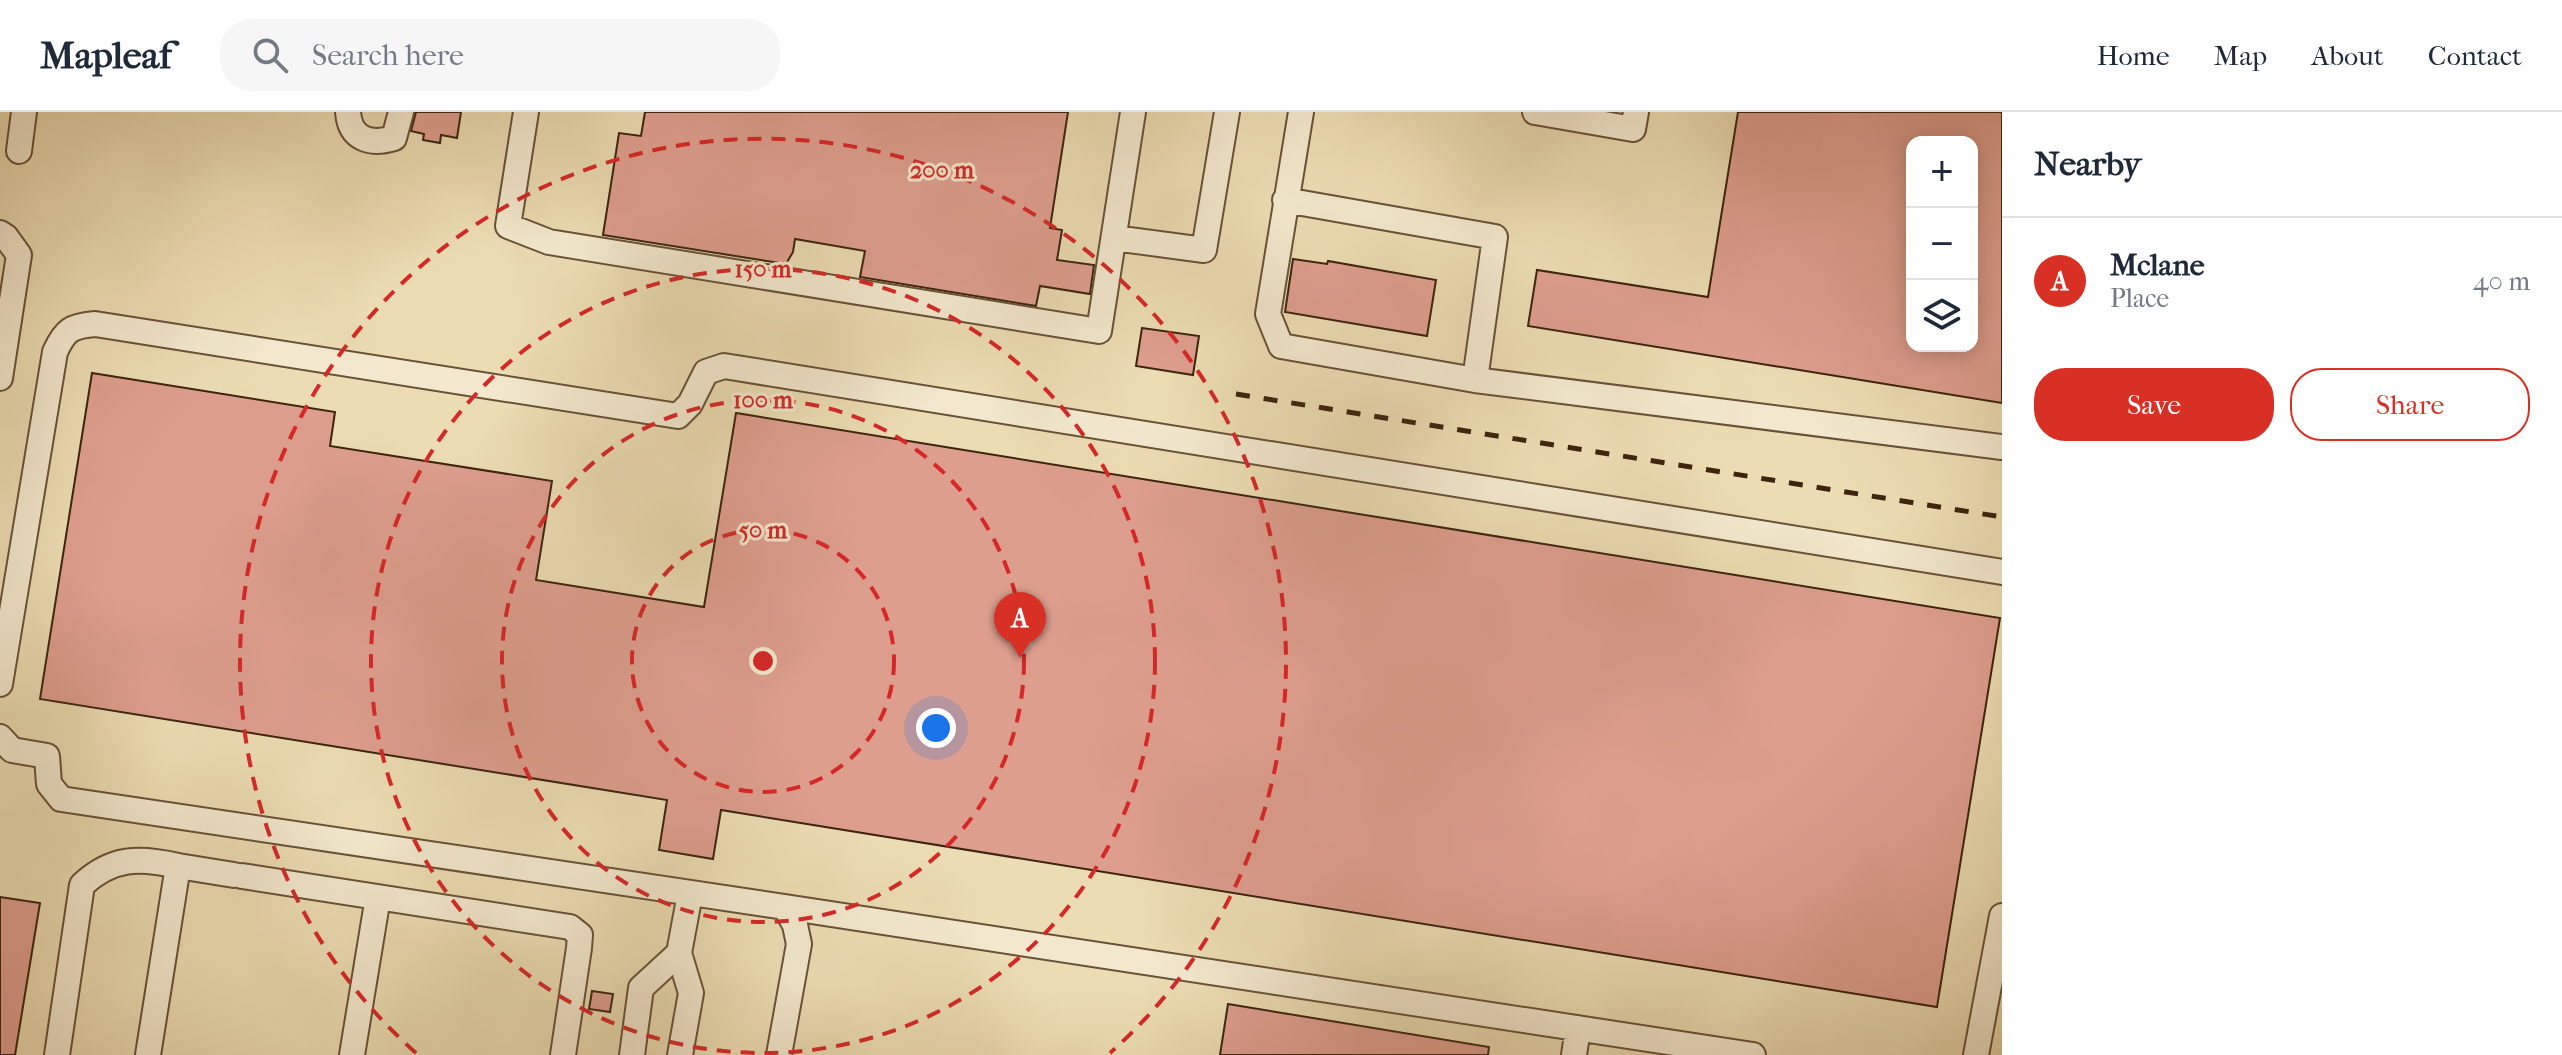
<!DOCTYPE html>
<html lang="en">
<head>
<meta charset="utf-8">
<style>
	:root { --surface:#fff; --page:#f6f6f7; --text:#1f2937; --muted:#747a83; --line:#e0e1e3; --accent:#d93025 }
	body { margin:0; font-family:"IM FELL French Canon",serif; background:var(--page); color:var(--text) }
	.controls { position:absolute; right:24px; top:24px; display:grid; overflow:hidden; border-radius:16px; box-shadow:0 4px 20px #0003 }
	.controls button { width:72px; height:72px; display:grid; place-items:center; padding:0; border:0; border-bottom:2px solid var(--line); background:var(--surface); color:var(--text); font:40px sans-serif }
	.you { position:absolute; left:936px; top:616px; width:28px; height:28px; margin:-20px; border:6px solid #fff; border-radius:50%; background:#1a73e8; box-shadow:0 0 0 12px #1a73e833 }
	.badge { display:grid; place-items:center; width:52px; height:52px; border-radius:50%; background:var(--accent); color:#fff; font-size:26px; font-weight:700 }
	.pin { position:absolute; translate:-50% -66px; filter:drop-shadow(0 2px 4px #0008) }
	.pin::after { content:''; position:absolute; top:42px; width:28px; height:24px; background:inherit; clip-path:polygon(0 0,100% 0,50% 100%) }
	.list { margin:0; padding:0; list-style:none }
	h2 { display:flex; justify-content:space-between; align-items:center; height:104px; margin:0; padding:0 32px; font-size:34px }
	h2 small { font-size:26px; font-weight:400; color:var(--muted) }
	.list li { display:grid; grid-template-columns:52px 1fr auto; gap:24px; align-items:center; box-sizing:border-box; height:128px; padding:0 32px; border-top:2px solid var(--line) }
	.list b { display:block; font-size:30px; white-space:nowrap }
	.list p { margin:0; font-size:26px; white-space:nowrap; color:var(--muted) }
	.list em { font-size:26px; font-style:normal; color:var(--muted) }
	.actions { display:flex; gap:16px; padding:24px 32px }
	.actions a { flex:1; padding:18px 0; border:2px solid var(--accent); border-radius:32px; text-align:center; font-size:28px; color:var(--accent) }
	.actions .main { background:var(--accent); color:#fff }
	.icon { flex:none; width:44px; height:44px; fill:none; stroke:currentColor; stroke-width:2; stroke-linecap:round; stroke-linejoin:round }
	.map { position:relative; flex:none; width:2002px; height:943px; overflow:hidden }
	header { display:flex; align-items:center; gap:48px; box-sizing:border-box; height:112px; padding:0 40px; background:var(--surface); border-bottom:2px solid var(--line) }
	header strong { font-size:38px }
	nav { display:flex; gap:44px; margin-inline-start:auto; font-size:28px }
	.search { width:560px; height:72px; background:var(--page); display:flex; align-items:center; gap:20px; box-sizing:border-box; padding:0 28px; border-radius:32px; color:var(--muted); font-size:30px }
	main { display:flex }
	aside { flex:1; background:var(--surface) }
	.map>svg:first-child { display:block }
	.building { fill:#de9e8e; stroke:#3c240e; stroke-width:2; fill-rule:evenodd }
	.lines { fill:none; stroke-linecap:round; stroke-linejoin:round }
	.minor-casing { stroke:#685237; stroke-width:28 }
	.minor { stroke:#f3e8ce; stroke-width:24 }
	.rail { stroke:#3c240e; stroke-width:5; stroke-dasharray:14 14; stroke-linecap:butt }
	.ring { fill:none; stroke:#d62828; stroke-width:4; stroke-dasharray:14 10 }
	.centre { fill:#d62828; stroke:#f3e8ce; stroke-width:4 }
	.ring-label { font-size:24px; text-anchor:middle; font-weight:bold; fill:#d62828; stroke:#f3e8ce; stroke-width:6; stroke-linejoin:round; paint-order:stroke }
</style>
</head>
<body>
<header>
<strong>Mapleaf</strong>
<div class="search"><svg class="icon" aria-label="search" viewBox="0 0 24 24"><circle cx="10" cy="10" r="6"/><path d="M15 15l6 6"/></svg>Search here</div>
<nav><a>Home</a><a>Map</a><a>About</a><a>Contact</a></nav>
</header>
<main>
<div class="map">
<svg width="2002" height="943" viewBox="0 0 2002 943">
	<rect width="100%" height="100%" fill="#ecdcb3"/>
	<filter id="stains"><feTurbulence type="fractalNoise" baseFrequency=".0025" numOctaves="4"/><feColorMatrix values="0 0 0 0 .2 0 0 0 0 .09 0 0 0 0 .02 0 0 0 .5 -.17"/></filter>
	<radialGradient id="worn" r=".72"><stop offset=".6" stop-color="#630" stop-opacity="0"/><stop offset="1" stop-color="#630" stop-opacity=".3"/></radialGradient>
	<!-- building -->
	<path class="building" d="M 416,0 L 461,0 L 457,26 L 441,23 L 440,31 L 423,28 L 424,22 L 411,19 Z
		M 645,0 L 1068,0 L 1050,116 L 1062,118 L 1057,148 L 1094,153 L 1090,182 L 1040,174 L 1036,194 L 860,165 L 865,139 L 795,127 L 793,140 L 786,152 L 603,123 L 619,21 L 641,24 Z
		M 1738,0 L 2002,0 L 2002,291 L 1528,214 L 1537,158 L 1708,185 ZM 1912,30 L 1972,30 L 1972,234 L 1912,234 Z
		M 1293,147 L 1327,152 L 1328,149 L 1436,168 L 1427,224 L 1285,200 Z
		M 1142,216 L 1199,224 L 1193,263 L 1136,254 Z
		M 92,261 L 335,300 L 330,334 L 552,369 L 536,468 L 704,495 L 736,301 L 2000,506 L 1937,895 L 721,698 L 713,747 L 659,738 L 667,688 L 40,587 Z
		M 0,785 L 40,791 L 15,943 L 0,943 Z
		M 592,879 L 613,882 L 610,900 L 589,897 Z
		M 1228,892 L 1489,935 L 1488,943 L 1220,943 Z"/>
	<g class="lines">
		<defs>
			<path id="minor" d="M 348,0 C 350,28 371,33 394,26 L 401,0
				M 526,0 L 508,114 L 549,130 L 1099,219 L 1133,0
				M 1301,0 L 1268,202 L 1281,234 L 1475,268 L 2002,335
				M 1535,0 L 1633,17 L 1636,0
				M 19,39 L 24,0
				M 1285,88 L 1495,125 L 1475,268
				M 0,121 L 6,125 L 19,143 L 0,266
				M 1114,126 L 1204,138 L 1227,0
				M 0,572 L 55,240 C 65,218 71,214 95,212 L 678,304 L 690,292 L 706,260 L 724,254 L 2002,460
				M 0,625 L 12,638 L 47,644 L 49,672 L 61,687 L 785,795 L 795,813 L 799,832 L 779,943
				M 242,764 L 570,815 L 580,823 L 579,836 L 563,943
				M 785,795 L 1753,943
				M 679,841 L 690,782
				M 57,943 L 82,773 C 112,745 139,745 178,754
				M 148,943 L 178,754 L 234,763
				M 352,943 L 378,785
				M 632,943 L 641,876 L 679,841 L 691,881 L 680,943
				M 1574,943 L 1578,916
				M 1976,943 L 2002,804"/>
		</defs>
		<!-- minor casing -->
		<use href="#minor" class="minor-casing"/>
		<!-- minor -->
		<use href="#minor" class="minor"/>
		<!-- rail -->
		<path class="rail" d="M 1236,282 L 2002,405"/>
	</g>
	<!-- distance rings -->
	<g class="ring">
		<circle cx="763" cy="549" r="131"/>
		<circle cx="763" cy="549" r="261"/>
		<circle cx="763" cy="549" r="392"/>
		<path d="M416 941A523 523 0 1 1 1110 941"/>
	</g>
	<circle cx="763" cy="549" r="12" class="centre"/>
	<g class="ring-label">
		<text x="942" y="66">200 m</text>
		<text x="763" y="165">150 m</text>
		<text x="763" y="296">100 m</text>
		<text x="763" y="426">50 m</text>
	</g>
	<rect width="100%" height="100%" filter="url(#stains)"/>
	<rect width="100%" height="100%" fill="url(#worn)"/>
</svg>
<div class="controls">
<button>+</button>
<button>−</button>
<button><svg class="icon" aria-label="layers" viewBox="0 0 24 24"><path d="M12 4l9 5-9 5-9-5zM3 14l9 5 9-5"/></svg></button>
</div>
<div class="you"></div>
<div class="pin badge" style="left:1020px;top:546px">A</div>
</div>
<aside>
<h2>Nearby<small></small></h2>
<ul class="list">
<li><span class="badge">A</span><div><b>Mclane</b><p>Place</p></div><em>40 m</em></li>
</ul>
<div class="actions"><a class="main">Save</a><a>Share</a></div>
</aside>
</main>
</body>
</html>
